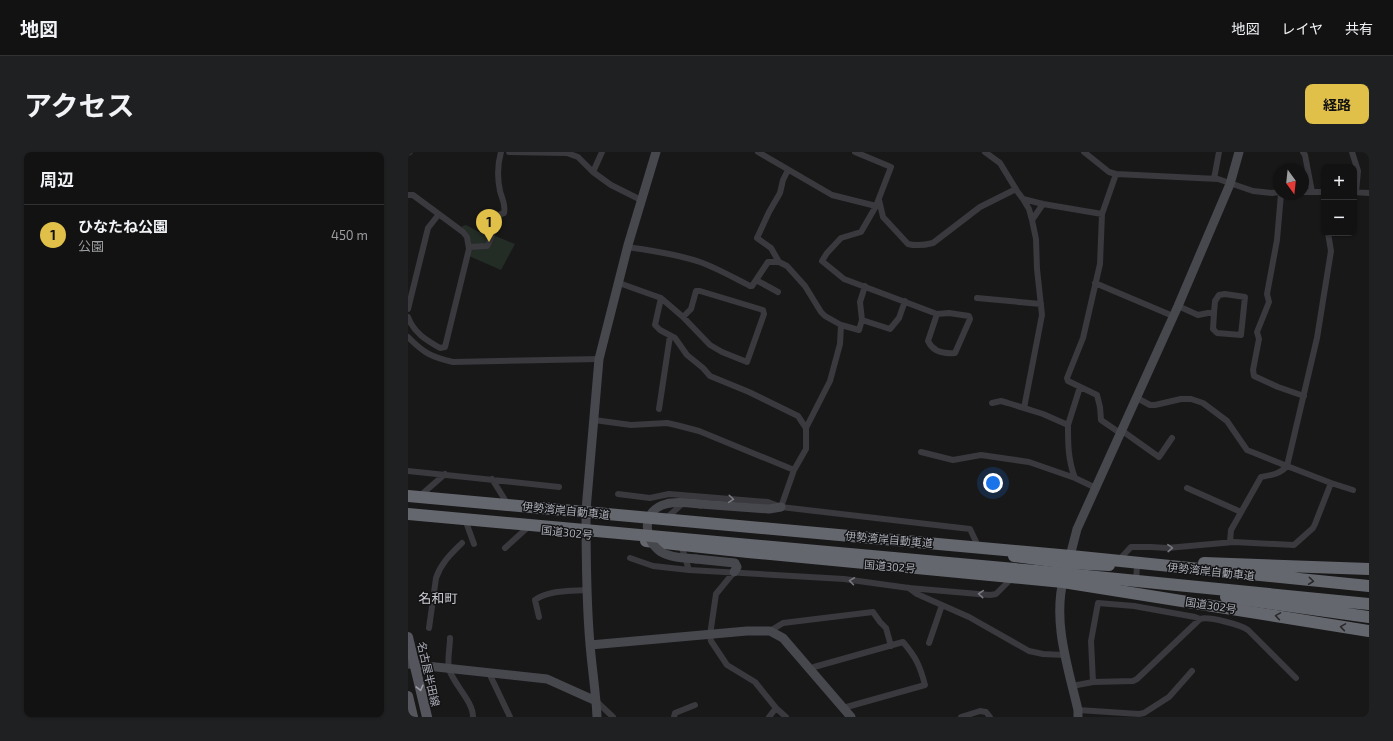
<!DOCTYPE html>
<html lang="ja">
<head>
<meta charset="utf-8">
<style>
	:root { --surface:#121213; --page:#1f2021; --text:#f1f3f6; --muted:#9c9ea0; --line:#313233; --accent:#e0c049 }
	body { margin:0; font-family:"Exo 2","Noto Sans JP",sans-serif; background:var(--page); color:var(--text) }
	.controls { position:absolute; right:12px; top:12px; display:grid; overflow:hidden; border-radius:8px; box-shadow:0 1px 3px #0004 }
	.controls button { width:36px; height:36px; display:grid; place-items:center; padding:0; border:0; border-bottom:1px solid var(--line); background:var(--surface); color:var(--text); font:20px sans-serif }
	.compass { position:absolute; left:865px; top:12px; width:36px; height:36px; border-radius:50%; background:var(--surface); box-shadow:0 1px 3px #0004; rotate:165deg }
	.you { position:absolute; left:585px; top:331px; width:14px; height:14px; margin:-10px; border:3px solid #fff; border-radius:50%; background:#1a73e8; box-shadow:0 0 0 6px #1a73e833 }
	.badge { display:grid; place-items:center; width:26px; height:26px; border-radius:50%; background:var(--accent); color:#111; font-size:13px; font-weight:700 }
	.pin { position:absolute; translate:-50% -33px; filter:drop-shadow(0 1px 2px #0008) }
	.pin::after { content:''; position:absolute; top:21px; width:14px; height:12px; background:inherit; clip-path:polygon(0 0,100% 0,50% 100%) }
	.list { margin:0; padding:0; list-style:none }
	h2 { display:flex; justify-content:space-between; align-items:center; height:52px; margin:0; padding:0 16px; font-size:17px }
	h2 small { font-size:13px; font-weight:400; color:var(--muted) }
	.list li { display:grid; grid-template-columns:26px 1fr auto; gap:12px; align-items:center; box-sizing:border-box; height:60px; padding:0 16px; border-top:1px solid var(--line) }
	.list b { display:block; font-size:15px; white-space:nowrap }
	.list p { margin:0; font-size:13px; white-space:nowrap; color:var(--muted) }
	.list em { font-size:13px; font-style:normal; color:var(--muted) }
	.map { position:relative; flex:none; width:961px; height:565px; overflow:hidden; border-radius:8px }
	header { display:flex; align-items:center; gap:24px; box-sizing:border-box; height:56px; padding:0 20px; background:var(--surface); border-bottom:1px solid var(--line) }
	header strong { font-size:19px }
	nav { display:flex; gap:22px; margin-inline-start:auto; font-size:14px }
	.intro { display:flex; align-items:center; justify-content:space-between; box-sizing:border-box; height:96px; padding:0 24px }
	h1 { margin:0; font-size:28px }
	.button { padding:10px 18px; border-radius:8px; background:var(--accent); color:#111; font-size:14px; font-weight:700 }
	main { display:flex; gap:24px; padding:0 24px }
	aside { flex:1; background:var(--surface); border-radius:8px; box-shadow:0 1px 3px #0004 }
	.map>svg:first-child { display:block }
	.green { fill:#242c26 }
	.lines { fill:none; stroke-linecap:round; stroke-linejoin:round }
	.street { stroke:#39393e; stroke-width:6 }
	.secondary { stroke:#47484e; stroke-width:9 }
	.primary { stroke:#55565d; stroke-width:10 }
	.highway { stroke:#65676e; stroke-width:12 }
	.secondary-bridge { stroke:#47484e; stroke-width:9 }
	.highway-bridge { stroke:#65676e; stroke-width:12 }
	.oneway { stroke:#787981 }
	.oneway2 { stroke:#28282a }
	.oneway3 { stroke:#9a9ca6 }
	.labels { text-anchor:middle; dominant-baseline:central; stroke-width:3; stroke-linejoin:round; paint-order:stroke }
	.street-label { font-size:11px; fill:#abadb8; stroke:#131314 }
	.quarter-label { font-size:13px; fill:#cccdd4; stroke:#131314 }
</style>
</head>
<body>
<header>
<strong>地図</strong>
<nav><a>地図</a><a>レイヤ</a><a>共有</a></nav>
</header>
<div class="intro"><h1>アクセス</h1><a class="button">経路</a></div>
<main>
<aside>
<h2>周辺<small></small></h2>
<ul class="list">
<li><span class="badge">1</span><div><b>ひなたね公園</b><p>公園</p></div><em>450 m</em></li>
</ul>
</aside>
<div class="map">
<svg width="961" height="565" viewBox="0 0 961 565">
	<rect width="100%" height="100%" fill="#181819"/>
	<!-- green -->
	<path class="green" d="M 84,66 L 87,68 L 85,83 L 107,92 L 93,118 L 61,104 L 54,74 L 58,73 L 71,80 L 76,78 L 77,74 Z"/>
	<g class="lines">
		<!-- street -->
		<path class="street" d="M 101,0 L 159,1 L 170,5 L 185,20 L 203,33 L 233,48
			M 350,0 L 424,43 L 468,54 L 483,15 L 447,0
			M 577,0 L 592,11 L 609,39 L 615,47 L 635,52 L 694,62
			M 676,0 L 701,20 L 708,22 L 810,27 L 845,39 L 864,41 L 871,40
			M 895,0 L 897,3 L 904,40
			M 944,0 L 950,19 L 948,40
			M 0,1 L 2,0
			M 185,20 L 194,0
			M 708,22 L 694,62 L 692,112 L 675,186 L 659,226 L 660,229 L 689,243 L 692,255 L 693,268 L 712,281
			M 806,27 L 811,0
			M 895,40 L 916,40
			M 946,40 L 961,41
			M 873,42 L 869,88 L 859,142 L 861,150 L 849,180 L 851,187 L 845,218 L 846,224 L 870,235 L 896,244
			M 0,43 L 5,43 L 55,80 L 59,85 L 61,97 L 37,195 L 32,196 C 18,188 6,181 0,165
			M 615,47 L 621,57 L 624,68
			M 471,48 L 475,65 L 500,92 C 508,94 517,93 525,91 L 572,55 L 608,37
			M 468,54 L 453,80 L 433,86 L 419,101 L 414,109 L 436,127 L 529,162 L 541,161 L 561,164 L 562,167 L 547,201 C 536,202 525,200 520,189 L 529,162
			M 61,95 L 79,94 C 88,84 81,65 96,61 C 98,52 94,47 92,39 C 89,25 89,14 93,0
			M 220,95 C 244,99 269,102 292,110 C 309,116 326,126 342,134 L 344,134 L 348,128 L 370,140
			M 371,110 L 363,96 L 349,86 L 361,60 L 372,41 L 375,28 L 380,18
			M 348,128 L 360,110 L 371,110 L 379,114 L 397,134 L 413,160 L 417,164 L 433,173
			M 211,131 L 253,146 L 275,165 L 302,193 L 314,200 L 339,210 L 356,162 L 355,158 L 292,139 L 288,139 L 283,157 L 275,165
			M 687,131 L 765,164
			M 253,146 L 247,173 L 252,178 L 267,186 L 279,203 L 295,216 L 302,224 L 341,240 L 390,264 L 398,276 L 398,297 L 386,318 L 373,355
			M 569,146 L 633,152
			M 770,154 L 790,163 L 800,161 L 806,161 L 807,149 L 811,143 L 817,142 L 837,145 L 833,183 L 809,181 L 805,177 L 806,161
			M 0,157 L 20,76 L 31,62
			M 454,168 L 452,150 L 457,134
			M 0,185 C 16,201 23,205 45,210 L 191,207
			M 729,246 L 742,253 L 747,253 L 773,247 L 783,247 L 795,251 L 819,269 L 839,298 L 879,314 L 909,186 L 923,99 L 920,81
			M 584,251 L 593,249 L 600,251 L 635,262 L 660,273 L 672,235
			M 616,256 L 634,163 L 629,117 L 628,87 L 624,68 L 635,52
			M 251,257 L 262,184
			M 186,268 L 223,273 L 259,271 L 268,273 L 291,279 L 386,318
			M 660,273 C 660,292 660,308 667,326 L 688,336
			M 398,276 L 422,229 L 432,192 L 433,173 L 451,178 L 454,168 L 482,177 L 491,166 L 497,149
			M 713,278 L 751,305 L 764,286
			M 513,300 L 545,308 L 573,303 L 621,310 L 667,326
			M 0,319 L 151,335
			M 84,327 L 99,351
			M 779,336 L 833,360
			M 210,342 L 242,346 L 261,342 L 360,350 L 373,355 L 562,377 L 571,396
			M 13,343 L 37,322
			M 262,363 L 276,350
			M 58,370 L 66,392
			M 822,390 L 823,378 L 853,325 C 864,323 872,322 879,314 L 923,331 L 945,338
			M 273,393 L 281,418
			M 97,396 L 119,376
			M 222,406 L 245,414 L 281,418 L 436,427 L 501,436 L 582,443 L 588,442 L 605,425
			M 710,409 L 723,395 L 743,395 L 759,396 L 826,390 L 886,393 L 905,376 L 907,372 L 923,331
			M 326,420 L 308,442 L 302,483 L 303,489 L 319,513 L 347,530 L 368,556 L 378,565
			M 728,430 L 729,414
			M 501,436 L 509,442 L 561,465 L 621,499 L 635,502 L 656,503
			M 131,465 L 127,448 C 141,438 162,439 178,438
			M 21,476 L 28,426 C 33,411 43,402 54,391
			M 362,479 L 375,471 L 465,460 L 472,470 L 478,476 L 483,494
			M 42,486 C 42,495 39,508 41,517 C 46,533 65,549 65,565
			M 521,491 L 534,453
			M 403,519 L 406,515 L 495,490 C 508,505 512,514 517,533 L 435,556
			M 81,521 L 102,565
			M 685,530 L 683,489 L 690,451 L 726,454 L 787,465 L 792,467
			M 664,534 L 685,530 L 725,529 L 729,527 L 792,467 C 801,464 833,473 840,478 L 888,526
			M 188,549 L 205,565
			M 670,558 L 731,562 L 736,561 L 761,545 L 784,519
			M 266,565 L 267,561 L 287,553
			M 361,565 L 368,556
			M 553,565 L 572,559 L 578,560 L 582,565"/>
		<!-- secondary -->
		<path class="secondary" d="M 292,352 L 361,357 L 373,355
			M 288,407 L 327,411 L 329,415 L 326,420
			M 661,408 L 669,377 L 770,154 L 822,32 L 831,0
			M 656,425 C 644,469 660,515 670,558 L 670,565
			M 182,493 L 339,479 L 362,479 L 375,486 L 443,565
			M 0,512 L 139,527 L 188,549
			M 189,565 C 188,541 184,517 182,492 C 178,448 178,403 178,358 L 191,207 L 220,93 L 248,0"/>
		<!-- primary -->
		<path class="primary" d="M 0,485 L 19,565
			M 0,544 L 5,565"/>
		<!-- highway -->
		<path class="highway" d="M 238,389 L 340,400 L 655,430 L 961,479
			M 606,404 L 660,411 L 701,413"/>
		<!-- secondary-bridge -->
		<path class="secondary-bridge" d="M 288,407 C 276,406 263,406 253,400 C 234,387 234,358 258,352 C 269,349 281,351 292,352"/>
		<!-- highway-bridge -->
		<path class="highway-bridge" d="M 0,344 L 663,404 L 961,434
			M 0,362 L 628,419 L 961,452
			M 796,411 L 961,417
			M 818,445 L 961,465"/>
	</g>
	<!-- one-way arrows -->
	<defs><path id="oneway-chevron" d="M-2-3.5L2.5 0L-2 3.5" fill="none" stroke-width="1.6" stroke-linecap="round" stroke-linejoin="round"/></defs>
	<g class="oneway">
		<use href="#oneway-chevron" transform="translate(323 347) rotate(5)"/>
		<use href="#oneway-chevron" transform="translate(762 396) rotate(-2)"/>
		<use href="#oneway-chevron" transform="translate(444 429) rotate(-172)"/>
		<use href="#oneway-chevron" transform="translate(573 442) rotate(-175)"/>
	</g>
	<g class="oneway2">
		<use href="#oneway-chevron" transform="translate(903 429) rotate(6)"/>
		<use href="#oneway-chevron" transform="translate(870 464) rotate(-171)"/>
		<use href="#oneway-chevron" transform="translate(935 475) rotate(-171)"/>
	</g>
	<use class="oneway3" href="#oneway-chevron" transform="translate(12 536) rotate(76)"/>
	<g class="labels">
		<!-- street labels -->
		<g class="street-label">
			<text transform="translate(158 358) rotate(6)">伊勢湾岸自動車道</text>
			<text transform="translate(159 380) rotate(6)">国道302号</text>
			<text transform="translate(481 387) rotate(5)">伊勢湾岸自動車道</text>
			<text transform="translate(482 414) rotate(5)">国道302号</text>
			<text transform="translate(803 419) rotate(6)">伊勢湾岸自動車道</text>
			<text transform="translate(803 453) rotate(9)">国道302号</text>
			<text transform="translate(21 522) rotate(77)">名古屋半田線</text>
		</g>
		<!-- quarter labels -->
		<g class="quarter-label">
			<text x="30" y="446">名和町</text>
		</g>
	</g>
</svg>
<div class="controls">
<button>+</button>
<button>−</button>
</div>
<svg class="compass" viewBox="-18 -18 36 36"><path d="M0-13l5 13h-10z" fill="#e53935"/><path d="M0 13l5-13h-10z" fill="#9c9ea0"/></svg>
<div class="you"></div>
<div class="pin badge" style="left:81px;top:90px">1</div>
</div>
</main>
</body>
</html>
